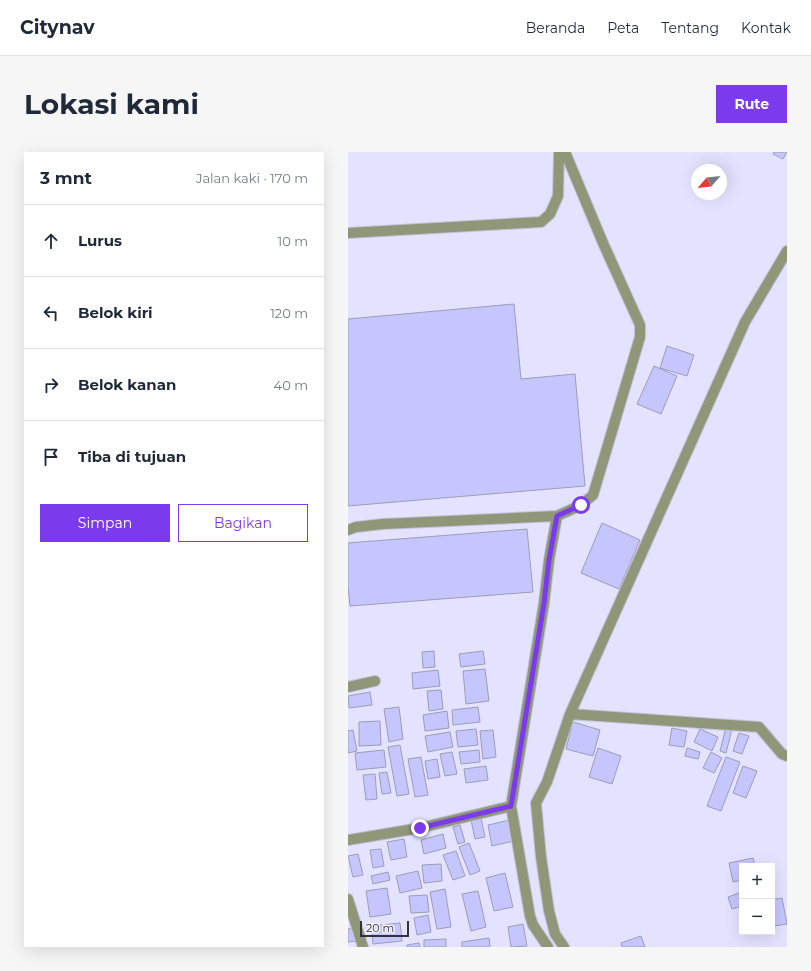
<!DOCTYPE html>
<html lang="id">
<head>
<meta charset="utf-8">
<style>
	:root { --surface:#fff; --page:#f6f6f7; --text:#1f2937; --muted:#747a83; --line:#e0e1e3; --accent:#7c3aed }
	body { margin:0; font-family:Montserrat,sans-serif; background:var(--page); color:var(--text) }
	.controls { position:absolute; right:12px; bottom:12px; display:grid; overflow:hidden; border-radius:0px; box-shadow:0 4px 16px #0002 }
	.controls button { width:36px; height:36px; display:grid; place-items:center; padding:0; border:0; border-bottom:1px solid var(--line); background:var(--surface); color:var(--text); font:20px sans-serif }
	.compass { position:absolute; left:343px; top:12px; width:36px; height:36px; border-radius:50%; background:var(--surface); box-shadow:0 4px 16px #0002; rotate:242deg }
	.scale { position:absolute; left:12px; bottom:10px; width:49px; box-sizing:border-box; padding-left:4px; border:2px solid #33333e; border-top:0; font-size:11px; line-height:14px; white-space:nowrap; color:#33333e; -webkit-text-stroke:3px #f2f2fd; paint-order:stroke }
	.stop { position:absolute; width:12px; height:12px; margin:-9px; border:3px solid #7c3aed; border-radius:50%; background:#fff }
	.stop.end { background:#7c3aed; border-color:#fff; box-shadow:0 1px 4px #0008 }
	.list { margin:0; padding:0; list-style:none }
	h2 { display:flex; justify-content:space-between; align-items:center; height:52px; margin:0; padding:0 16px; font-size:17px }
	h2 small { font-size:13px; font-weight:400; color:var(--muted) }
	.list li { display:grid; grid-template-columns:26px 1fr auto; gap:12px; align-items:center; box-sizing:border-box; height:72px; padding:0 16px; border-top:1px solid var(--line) }
	.list b { display:block; font-size:15px; white-space:nowrap }
	.list em { font-size:13px; font-style:normal; color:var(--muted) }
	.actions { display:flex; gap:8px; padding:12px 16px }
	.actions a { flex:1; padding:9px 0; border:1px solid var(--accent); border-radius:0px; text-align:center; font-size:14px; color:var(--accent) }
	.actions .main { background:var(--accent); color:#fff }
	.icon { flex:none; width:22px; height:22px; fill:none; stroke:currentColor; stroke-width:2; stroke-linecap:round; stroke-linejoin:round }
	.map { position:relative; flex:none; width:439px; height:795px; overflow:hidden; border-radius:0px }
	header { display:flex; align-items:center; gap:24px; box-sizing:border-box; height:56px; padding:0 20px; background:var(--surface); border-bottom:1px solid var(--line) }
	header strong { font-size:19px }
	nav { display:flex; gap:22px; margin-inline-start:auto; font-size:14px }
	.intro { display:flex; align-items:center; justify-content:space-between; box-sizing:border-box; height:96px; padding:0 24px }
	h1 { margin:0; font-size:28px }
	.button { padding:10px 18px; border-radius:0px; background:var(--accent); color:#fff; font-size:14px; font-weight:700 }
	main { display:flex; gap:24px; padding:0 24px }
	aside { flex:1; background:var(--surface); border-radius:0px; box-shadow:0 4px 16px #0002 }
	.map>svg:first-child { display:block }
	.building { fill:#c6c6ff; stroke:#9c9cb6 }
	.lines { fill:none; stroke-linecap:round; stroke-linejoin:round }
	.minor-casing { stroke:#c0c0d8; stroke-width:12 }
	.minor { stroke:#8f9778; stroke-width:10 }
	.route { stroke:#7c3aed; stroke-width:5 }
</style>
</head>
<body>
<header>
<strong>Citynav</strong>
<nav><a>Beranda</a><a>Peta</a><a>Tentang</a><a>Kontak</a></nav>
</header>
<div class="intro"><h1>Lokasi kami</h1><a class="button">Rute</a></div>
<main>
<aside>
<h2>3 mnt<small>Jalan kaki · 170 m</small></h2>
<ul class="list">
<li><svg class="icon" aria-label="ahead" viewBox="0 0 24 24"><path d="M12 20V5M6 11l6-6 6 6"/></svg><div><b>Lurus</b></div><em>10 m</em></li>
<li><svg class="icon" aria-label="left" viewBox="0 0 24 24"><path d="M17 20v-9H6M10 6l-5 5 5 5"/></svg><div><b>Belok kiri</b></div><em>120 m</em></li>
<li><svg class="icon" aria-label="right" viewBox="0 0 24 24"><path d="M7 20v-9h11M14 6l5 5-5 5"/></svg><div><b>Belok kanan</b></div><em>40 m</em></li>
<li><svg class="icon" aria-label="arrive" viewBox="0 0 24 24"><path d="M6 21V4h12l-3 4 3 4H6"/></svg><div><b>Tiba di tujuan</b></div></li>
</ul>
<div class="actions"><a class="main">Simpan</a><a>Bagikan</a></div>
</aside>
<div class="map">
<svg width="439" height="795" viewBox="0 0 439 795">
	<rect width="100%" height="100%" fill="#e3e3ff"/>
	<!-- building -->
	<path class="building" d="M 426,0 L 439,0 L 435,7 L 425,2 Z
		M 166,152 L 173,227 L 227,222 L 237,334 L 0,354 L 0,167 Z
		M 319,194 L 346,203 L 339,224 L 312,216 Z
		M 306,214 L 329,224 L 313,262 L 289,252 Z
		M 254,371 L 292,388 L 271,437 L 233,421 Z
		M 179,377 L 185,440 L 2,454 L 0,435 L 0,391 Z
		M 86,499 L 87,515 L 75,516 L 74,500 Z
		M 135,499 L 137,512 L 113,515 L 111,502 Z
		M 137,517 L 141,549 L 118,552 L 115,519 Z
		M 90,518 L 92,534 L 65,537 L 64,521 Z
		M 93,538 L 95,557 L 81,559 L 79,539 Z
		M 22,540 L 24,553 L 1,556 L 0,544 Z
		M 51,555 L 55,587 L 41,590 L 36,557 Z
		M 130,555 L 132,570 L 105,573 L 104,558 Z
		M 99,559 L 101,576 L 77,579 L 75,563 Z
		M 32,569 L 33,593 L 11,594 L 11,570 Z
		M 225,570 L 252,578 L 245,604 L 218,597 Z
		M 378,575 L 384,577 L 378,601 L 372,599 Z
		M 324,576 L 339,579 L 336,595 L 321,593 Z
		M 128,577 L 130,593 L 110,595 L 108,579 Z
		M 352,577 L 370,585 L 364,599 L 346,590 Z
		M 5,578 L 9,599 L 0,601 L 0,579 Z
		M 145,578 L 148,605 L 135,607 L 132,579 Z
		M 102,580 L 105,595 L 80,600 L 77,584 Z
		M 391,581 L 401,584 L 394,602 L 385,599 Z
		M 52,593 L 61,642 L 49,644 L 40,595 Z
		M 250,596 L 273,604 L 264,632 L 241,625 Z
		M 339,596 L 352,600 L 350,607 L 337,604 Z
		M 36,598 L 38,615 L 9,618 L 7,601 Z
		M 131,598 L 132,610 L 113,612 L 111,600 Z
		M 104,600 L 109,622 L 97,624 L 92,602 Z
		M 363,600 L 374,606 L 366,621 L 355,616 Z
		M 73,605 L 80,643 L 67,645 L 60,607 Z
		M 378,605 L 392,610 L 373,659 L 359,654 Z
		M 89,607 L 92,625 L 80,627 L 77,609 Z
		M 138,614 L 140,628 L 118,631 L 116,617 Z
		M 395,614 L 409,619 L 398,646 L 385,641 Z
		M 39,620 L 43,641 L 34,642 L 31,621 Z
		M 27,622 L 29,647 L 18,648 L 15,623 Z
		M 133,666 L 137,685 L 127,687 L 123,668 Z
		M 162,668 L 166,689 L 144,694 L 140,673 Z
		M 112,673 L 117,690 L 110,692 L 105,675 Z
		M 95,682 L 98,696 L 76,702 L 73,688 Z
		M 56,687 L 59,705 L 43,708 L 39,690 Z
		M 121,691 L 132,719 L 122,723 L 111,695 Z
		M 33,697 L 36,714 L 25,716 L 22,698 Z
		M 108,699 L 117,724 L 105,728 L 95,703 Z
		M 10,702 L 15,723 L 5,725 L 0,704 Z
		M 405,706 L 407,714 L 394,714 L 394,728 L 385,730 L 381,711 Z
		M 93,712 L 94,729 L 76,731 L 74,713 Z
		M 70,719 L 74,736 L 52,741 L 48,724 Z
		M 40,720 L 42,728 L 25,732 L 23,724 Z
		M 157,721 L 165,755 L 146,759 L 138,726 Z
		M 39,736 L 43,762 L 22,765 L 18,739 Z
		M 97,737 L 103,775 L 89,777 L 82,740 Z
		M 130,739 L 138,775 L 123,779 L 114,742 Z
		M 394,740 L 394,754 L 384,757 L 380,745 Z
		M 79,743 L 81,760 L 63,761 L 61,744 Z
		M 434,746 L 439,772 L 426,774 L 424,766 L 424,748 Z
		M 80,763 L 83,780 L 69,783 L 66,766 Z
		M 52,771 L 54,789 L 25,792 L 23,774 Z
		M 175,772 L 179,794 L 163,795 L 160,775 Z
		M 8,776 L 10,789 L 0,790 L 0,777 Z
		M 293,784 L 297,795 L 274,795 L 273,791 Z
		M 141,786 L 142,795 L 114,795 L 114,790 Z
		M 98,787 L 98,795 L 76,795 L 76,788 Z
		M 71,791 L 72,795 L 59,795 L 59,793 Z"/>
	<g class="lines">
		<defs>
			<path id="minor" d="M 0,81 L 193,70 L 202,62 L 210,44 L 211,0
				M 0,378 L 8,375 L 35,372 L 209,364 L 233,353 L 245,343 L 292,185 L 292,173 L 255,91 L 217,0
				M 0,535 L 27,529
				M 222,562 L 411,575 L 434,602 L 439,604
				M 0,688 L 72,676 L 163,654
				M 0,747 L 15,795
				M 200,795 L 185,773 L 182,764 L 163,654 L 196,451 L 201,408 L 209,364
				M 216,795 L 207,782 L 201,759 L 193,705 L 188,651 L 199,630 L 222,562 L 397,170 L 439,99"/>
		</defs>
		<!-- minor casing -->
		<use href="#minor" class="minor-casing"/>
		<!-- minor -->
		<use href="#minor" class="minor"/>
	</g>
	<g class="lines">
		<!-- route -->
		<path class="route" d="M 72,676 L 163,654 L 196,451 L 201,408 L 209,364 L 233,353"/>
	</g>
</svg>
<div class="controls">
<button>+</button>
<button>−</button>
</div>
<svg class="compass" viewBox="-18 -18 36 36"><path d="M0-13l5 13h-10z" fill="#e53935"/><path d="M0 13l5-13h-10z" fill="#747a83"/></svg>
<div class="scale">20 m</div>
<div class="stop" style="left:233px;top:353px"></div>
<div class="stop end" style="left:72px;top:676px"></div>
</div>
</main>
</body>
</html>
